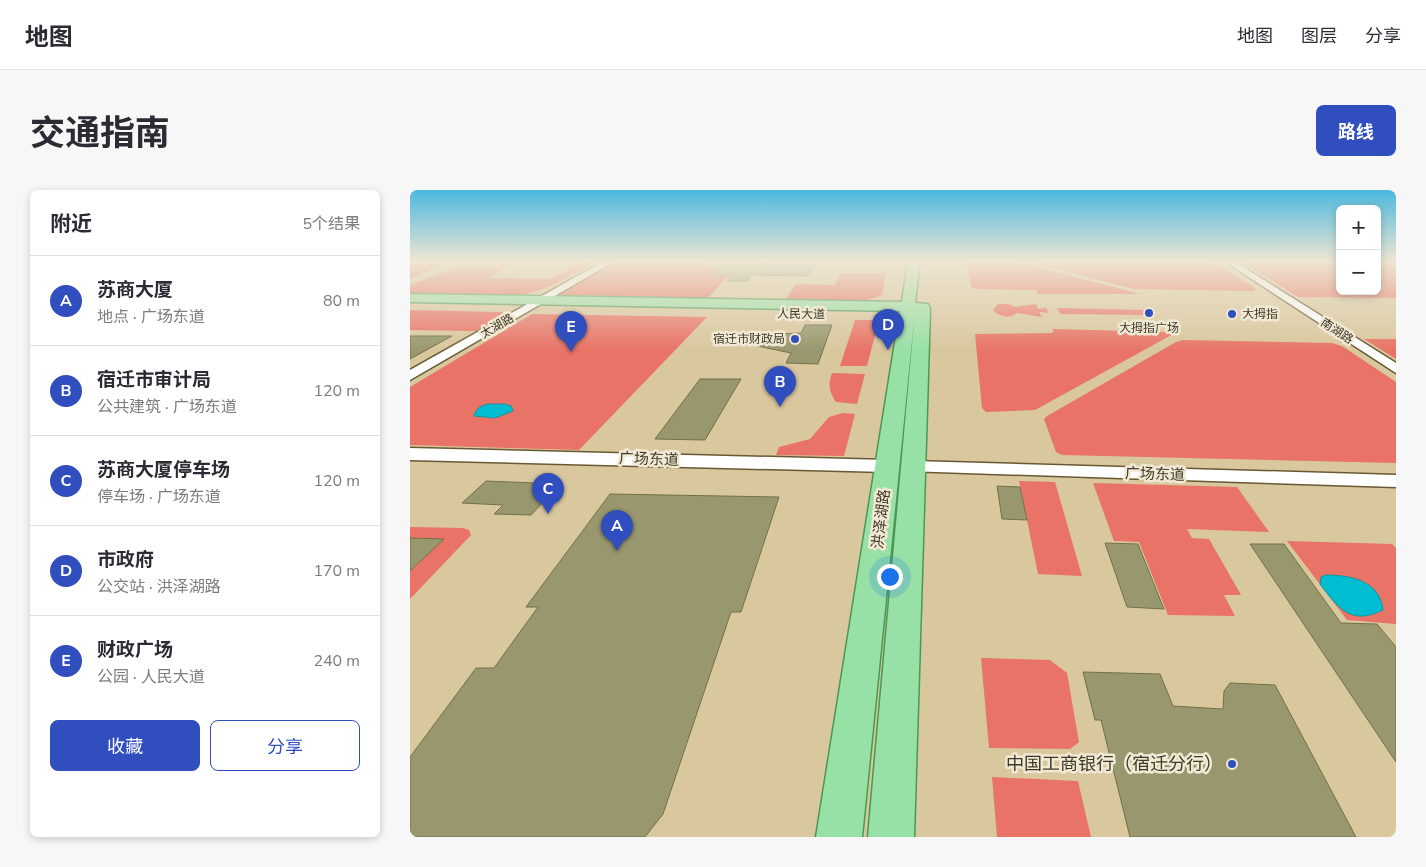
<!DOCTYPE html>
<html lang="zh">
<head>
<meta charset="utf-8">
<style>
	:root { --surface:#fff; --page:#f7f7f7; --text:#2b2b33; --muted:#7c7c81; --line:#e1e1e2; --accent:#304ebe }
	body { margin:0; font-family:"Nunito Sans","Noto Sans SC",sans-serif; background:var(--page); color:var(--text) }
	.controls { position:absolute; right:15px; top:15px; display:grid; overflow:hidden; border-radius:8px; box-shadow:0 2px 8px #0003 }
	.controls button { width:45px; height:45px; display:grid; place-items:center; padding:0; border:0; border-bottom:1px solid var(--line); background:var(--surface); color:var(--text); font:25px sans-serif }
	.you { position:absolute; left:479px; top:386px; width:18px; height:18px; margin:-12px; border:4px solid #fff; border-radius:50%; background:#1a73e8; box-shadow:0 0 0 8px #1a73e833 }
	.badge { display:grid; place-items:center; width:32px; height:32px; border-radius:50%; background:var(--accent); color:#fff; font-size:16px; font-weight:700 }
	.pin { position:absolute; translate:-50% -41px; filter:drop-shadow(0 1px 2px #0008) }
	.pin::after { content:''; position:absolute; top:26px; width:18px; height:15px; background:inherit; clip-path:polygon(0 0,100% 0,50% 100%) }
	.list { margin:0; padding:0; list-style:none }
	h2 { display:flex; justify-content:space-between; align-items:center; height:65px; margin:0; padding:0 20px; font-size:21px }
	h2 small { font-size:16px; font-weight:400; color:var(--muted) }
	.list li { display:grid; grid-template-columns:32px 1fr auto; gap:15px; align-items:center; box-sizing:border-box; height:90px; padding:0 20px; border-top:1px solid var(--line) }
	.list b { display:block; font-size:19px; white-space:nowrap }
	.list p { margin:0; font-size:16px; white-space:nowrap; color:var(--muted) }
	.list em { font-size:16px; font-style:normal; color:var(--muted) }
	.actions { display:flex; gap:10px; padding:15px 20px }
	.actions a { flex:1; padding:11px 0; border:1px solid var(--accent); border-radius:8px; text-align:center; font-size:18px; color:var(--accent) }
	.actions .main { background:var(--accent); color:#fff }
	.map { position:relative; flex:none; width:986px; height:647px; overflow:hidden; border-radius:8px }
	header { display:flex; align-items:center; gap:30px; box-sizing:border-box; height:70px; padding:0 25px; background:var(--surface); border-bottom:1px solid var(--line) }
	header strong { font-size:24px }
	nav { display:flex; gap:28px; margin-inline-start:auto; font-size:18px }
	.intro { display:flex; align-items:center; justify-content:space-between; box-sizing:border-box; height:120px; padding:0 30px }
	h1 { margin:0; font-size:35px }
	.button { padding:12px 22px; border-radius:8px; background:var(--accent); color:#fff; font-size:18px; font-weight:700 }
	main { display:flex; gap:30px; padding:0 30px }
	aside { flex:1; background:var(--surface); border-radius:8px; box-shadow:0 2px 8px #0003 }
	.map>svg:first-child { display:block }
	.green { fill:#e87366 }
	.water { fill:#00bdd1; stroke:#13959e }
	.building { fill:#98976e; stroke:#717148 }
	.lines { fill:none; stroke-linecap:round; stroke-linejoin:round }
	.minor-casing { stroke:#695933; stroke-width:3 }
	.major-casing { stroke:#4b9853; stroke-width:3 }
	.minor { fill:#fff; fill-rule:evenodd }
	.major { fill:#97e0a6; fill-rule:evenodd }
	.poi-dot { fill:#304ebe; stroke:#f1e9d4; stroke-width:2 }
	.labels { text-anchor:middle; dominant-baseline:central; stroke-width:5; stroke-linejoin:round; paint-order:stroke }
	.far-street-label { font-size:12px; fill:#3f3827; stroke:#f1e9d4 }
	.far-poi-label { font-size:12px; fill:#3f3827; stroke:#f1e9d4; text-anchor:start }
	.street-label { font-size:15px; fill:#3f3827; stroke:#f1e9d4 }
	.near-poi-label { font-size:18px; fill:#3f3827; stroke:#f1e9d4; text-anchor:end }
</style>
</head>
<body>
<header>
<strong>地图</strong>
<nav><a>地图</a><a>图层</a><a>分享</a></nav>
</header>
<div class="intro"><h1>交通指南</h1><a class="button">路线</a></div>
<main>
<aside>
<h2>附近<small>5个结果</small></h2>
<ul class="list">
<li><span class="badge">A</span><div><b>苏商大厦</b><p>地点 · 广场东道</p></div><em>80 m</em></li>
<li><span class="badge">B</span><div><b>宿迁市审计局</b><p>公共建筑 · 广场东道</p></div><em>120 m</em></li>
<li><span class="badge">C</span><div><b>苏商大厦停车场</b><p>停车场 · 广场东道</p></div><em>120 m</em></li>
<li><span class="badge">D</span><div><b>市政府</b><p>公交站 · 洪泽湖路</p></div><em>170 m</em></li>
<li><span class="badge">E</span><div><b>财政广场</b><p>公园 · 人民大道</p></div><em>240 m</em></li>
</ul>
<div class="actions"><a class="main">收藏</a><a>分享</a></div>
</aside>
<div class="map">
<svg width="986" height="647" viewBox="0 0 986 647">
	<rect width="100%" height="100%" fill="#d9c79e"/>
	<!-- green -->
	<path class="green" d="M 174,71 L 188,71 C 161,85 136,102 105,106 L 0,104 L 0,95 L 48,76 L 98,77 L 78,88 L 140,89 Z
		M 207,71 L 298,71 L 293,75 L 329,75 L 298,108 L 149,105 Z
		M 555,71 L 605,71 L 730,104 L 628,104 L 626,100 L 622,100 L 566,99 L 562,98 Z
		M 615,71 L 804,71 L 846,99 L 844,101 L 724,99 Z
		M 830,71 L 930,71 L 930,101 L 967,101 L 967,71 L 986,71 L 986,108 L 888,107 Z
		M 0,74 L 27,75 L 30,76 L 0,89 Z
		M 430,83 L 476,83 L 472,105 L 455,111 L 376,109 L 386,94 L 425,95 Z
		M 588,114 L 598,114 L 605,117 L 626,114 L 628,119 L 636,118 L 639,123 L 629,122 L 632,127 L 607,123 C 600,129 589,127 583,120 Z
		M 647,118 L 737,120 L 735,122 L 742,125 L 650,124 Z
		M 0,120 L 92,122 L 94,125 L 66,141 L 0,140 Z
		M 122,124 L 297,127 L 169,260 L 0,255 L 0,197 Z
		M 445,130 L 469,130 L 457,176 L 430,176 Z
		M 642,139 L 761,142 L 765,143 L 625,220 L 576,222 L 572,218 L 565,144 L 641,143 L 644,142 Z
		M 954,149 L 986,149 L 986,169 Z
		M 773,150 L 922,153 L 932,156 L 986,192 L 986,273 L 652,265 L 646,262 L 634,229 L 637,226 L 766,152 Z
		M 422,183 L 455,184 L 447,214 L 426,212 C 419,202 418,195 422,183 Z
		M 433,223 L 445,224 L 434,266 L 366,265 L 369,257 L 400,249 L 419,227 Z
		M 609,291 L 645,292 L 672,386 L 628,384 Z
		M 683,293 L 827,297 L 859,342 L 777,339 L 782,348 L 799,349 L 831,405 L 814,405 L 825,426 L 758,425 L 729,352 L 704,351 Z
		M 0,337 L 53,338 L 59,340 L 61,345 L 0,409 L 0,381 L 33,349 L 0,348 Z
		M 877,351 L 982,354 L 986,358 L 986,434 L 937,430 Z
		M 571,468 L 640,470 L 657,483 L 669,552 L 660,559 L 579,558 Z
		M 582,587 L 668,591 L 681,647 L 587,647 Z"/>
	<!-- water -->
	<path class="water" d="M 79,214 L 95,214 L 101,216 L 103,221 L 85,228 L 64,226 C 66,218 72,215 79,214 Z
		M 916,385 C 941,385 970,391 973,420 C 941,436 928,418 910,394 L 911,387 Z"/>
	<!-- building -->
	<path class="building" d="M 306,71 L 408,71 L 397,86 L 342,85 L 338,91 L 317,91 L 322,85 L 306,85 Z
		M 395,135 L 422,135 L 408,174 L 376,173 L 381,163 L 338,154 L 363,144 L 391,143 Z
		M 0,146 L 42,146 L 0,169 Z
		M 290,189 L 331,189 L 295,250 L 245,249 Z
		M 76,291 L 150,294 L 121,325 L 84,324 L 93,315 L 52,313 Z
		M 587,296 L 610,297 L 617,330 L 592,329 Z
		M 200,304 L 369,307 L 331,422 L 321,422 L 253,624 L 235,647 L 0,647 L 0,567 L 66,478 L 84,478 L 128,417 L 116,417 Z
		M 0,348 L 34,349 L 0,381 Z
		M 695,353 L 728,354 L 754,419 L 717,417 Z
		M 840,354 L 874,354 L 931,433 L 967,434 L 986,457 L 986,572 Z
		M 673,482 L 750,484 L 763,516 L 813,519 L 814,501 L 820,493 L 865,495 L 946,647 L 720,647 L 691,530 L 685,530 Z"/>
	<g class="lines">
		<defs>
			<path id="minor" d="M 194,71 L 205,71 L 0,190 L 0,180 Z
				M 814,71 L 824,71 L 986,173 L 986,183 Z
				M 0,258 L 477,270 L 484,272 L 486,276 L 484,280 L 477,282 L 0,270 Z
				M 503,271 L 986,285 L 986,297 L 496,281 L 493,277 L 496,273 Z"/>
			<path id="major" d="M 498,71 L 510,71 L 505,113 L 518,114 L 520,119 L 504,647 L 458,647 L 505,121 L 452,647 L 406,647 L 490,121 L 0,112 L 0,104 L 492,112 Z"/>
		</defs>
		<!-- minor casing -->
		<use href="#minor" class="minor-casing"/>
		<!-- major casing -->
		<use href="#major" class="major-casing"/>
		<!-- minor -->
		<use href="#minor" class="minor"/>
		<!-- major -->
		<use href="#major" class="major"/>
	</g>
	<!-- sky -->
	<linearGradient id="sky" x2="0" y2="1"><stop stop-color="#4bb8df"/><stop offset="0.44" stop-color="#eee6d3"/><stop offset="1" stop-color="#eee6d3" stop-opacity="0"/></linearGradient>
	<rect width="986" height="161" fill="url(#sky)"/>
	<!-- markers -->
	<g class="poi-dot">
		<circle cx="739" cy="123" r="5"/>
		<circle cx="822" cy="124" r="5"/>
		<circle cx="385" cy="149" r="5"/>
		<circle cx="822" cy="574" r="5"/>
	</g>
	<g class="labels">
		<!-- far-street labels -->
		<g class="far-street-label">
			<text transform="translate(391 124) rotate(1)">人民大道</text>
			<text transform="translate(87 136) rotate(-30)">太湖路</text>
			<text transform="translate(927 141) rotate(33)">南湖路</text>
		</g>
		<!-- far-poi labels -->
		<g class="far-poi-label">
			<text x="832" y="124">大拇指</text>
			<text x="739" y="138" text-anchor="middle">大拇指广场</text>
			<text x="375" y="149" text-anchor="end">宿迁市财政局</text>
		</g>
		<!-- street labels -->
		<g class="street-label">
			<text transform="translate(239 269) rotate(2)">广场东道</text>
			<text transform="translate(745 284) rotate(2)">广场东道</text>
			<text transform="translate(471 329) rotate(-83)">洪泽湖路</text>
		</g>
		<!-- near-poi labels -->
		<g class="near-poi-label">
			<text x="812" y="574">中国工商银行（宿迁分行）</text>
		</g>
	</g>
</svg>
<div class="controls">
<button>+</button>
<button>−</button>
</div>
<div class="you"></div>
<div class="pin badge" style="left:207px;top:361px">A</div>
<div class="pin badge" style="left:370px;top:217px">B</div>
<div class="pin badge" style="left:138px;top:324px">C</div>
<div class="pin badge" style="left:478px;top:160px">D</div>
<div class="pin badge" style="left:161px;top:162px">E</div>
</div>
</main>
</body>
</html>
